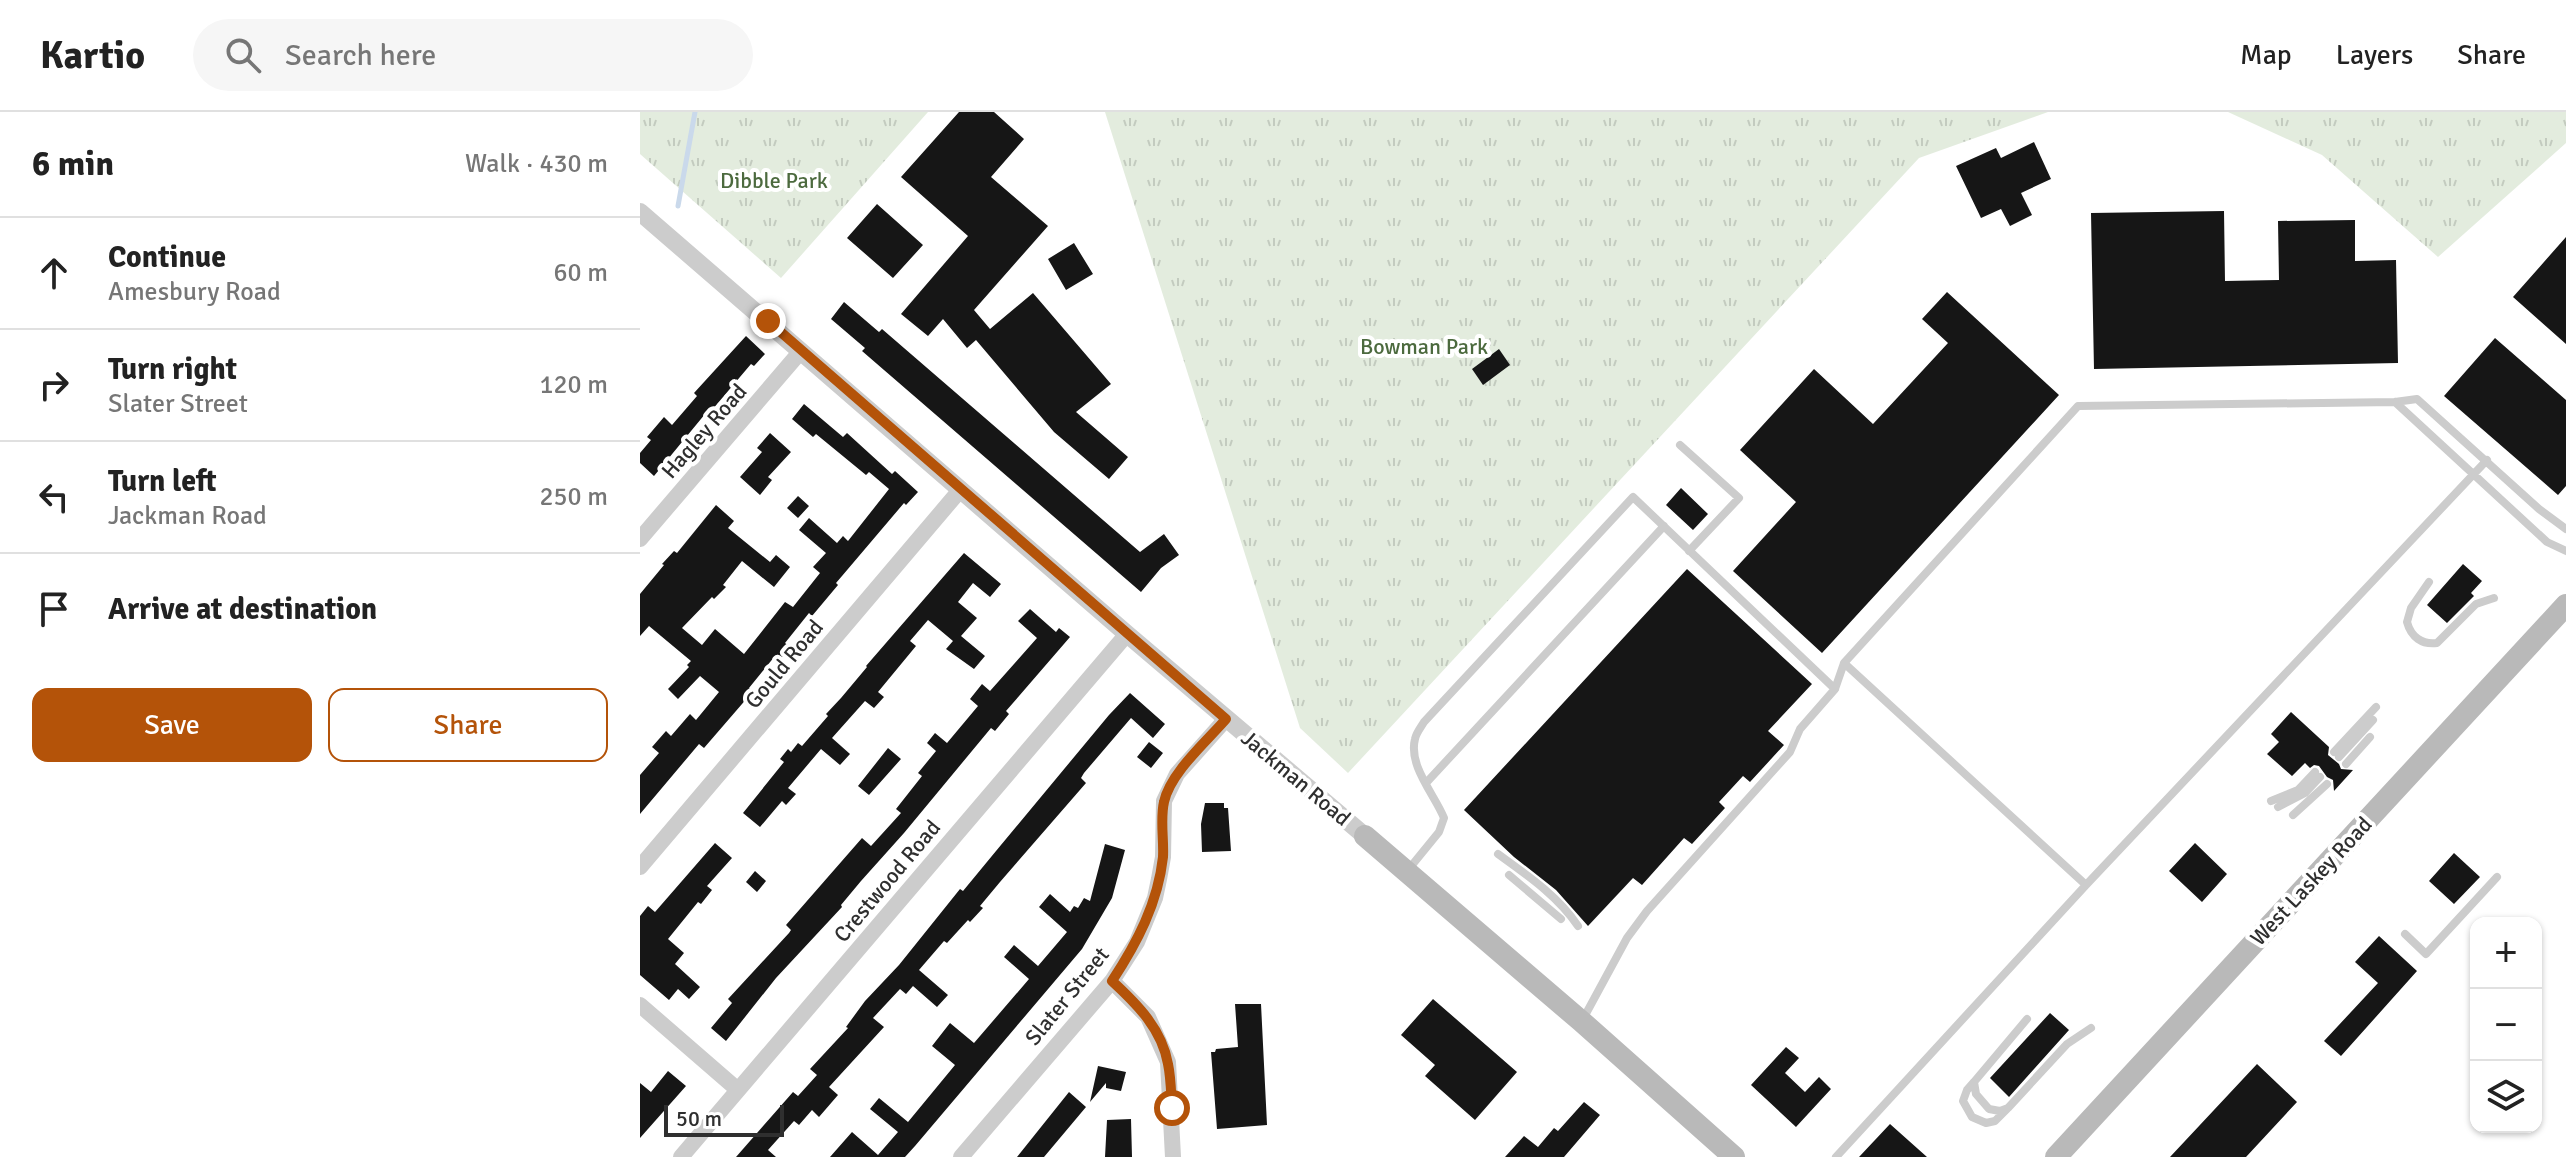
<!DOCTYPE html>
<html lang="en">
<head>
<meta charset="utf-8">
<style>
	:root { --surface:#fff; --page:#f6f6f6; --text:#222; --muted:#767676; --line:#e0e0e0; --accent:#b45309 }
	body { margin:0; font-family:Signika,sans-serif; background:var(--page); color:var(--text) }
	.controls { position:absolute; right:24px; bottom:24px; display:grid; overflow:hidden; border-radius:16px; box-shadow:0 2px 6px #0004 }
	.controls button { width:72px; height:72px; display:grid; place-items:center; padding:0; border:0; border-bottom:2px solid var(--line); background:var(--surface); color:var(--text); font:40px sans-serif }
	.scale { position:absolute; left:24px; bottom:20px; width:120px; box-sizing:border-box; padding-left:8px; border:4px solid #2f2f2f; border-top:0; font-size:22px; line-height:28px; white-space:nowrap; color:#2f2f2f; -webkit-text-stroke:6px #fff; paint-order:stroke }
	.stop { position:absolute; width:24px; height:24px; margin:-18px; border:6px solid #b45309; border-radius:50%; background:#fff }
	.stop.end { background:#b45309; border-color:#fff; box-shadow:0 2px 8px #0008 }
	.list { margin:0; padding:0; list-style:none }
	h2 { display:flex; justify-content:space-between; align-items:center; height:104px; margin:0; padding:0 32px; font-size:34px }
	h2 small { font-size:26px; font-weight:400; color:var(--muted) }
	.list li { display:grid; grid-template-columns:52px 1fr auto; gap:24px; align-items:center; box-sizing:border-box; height:112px; padding:0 32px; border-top:2px solid var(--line) }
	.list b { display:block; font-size:30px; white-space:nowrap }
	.list p { margin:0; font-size:26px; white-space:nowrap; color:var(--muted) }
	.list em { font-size:26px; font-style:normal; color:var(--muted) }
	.actions { display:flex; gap:16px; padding:24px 32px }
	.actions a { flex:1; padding:18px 0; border:2px solid var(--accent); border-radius:16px; text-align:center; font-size:28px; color:var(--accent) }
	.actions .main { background:var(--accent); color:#fff }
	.icon { flex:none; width:44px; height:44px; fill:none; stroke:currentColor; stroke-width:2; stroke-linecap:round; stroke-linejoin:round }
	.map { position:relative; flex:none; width:1926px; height:1045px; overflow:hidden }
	header { display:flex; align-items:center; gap:48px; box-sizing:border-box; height:112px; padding:0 40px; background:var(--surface); border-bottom:2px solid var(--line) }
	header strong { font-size:38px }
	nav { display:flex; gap:44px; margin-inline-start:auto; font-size:28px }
	.search { width:560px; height:72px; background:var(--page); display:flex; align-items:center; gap:20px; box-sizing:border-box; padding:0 28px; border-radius:44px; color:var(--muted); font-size:30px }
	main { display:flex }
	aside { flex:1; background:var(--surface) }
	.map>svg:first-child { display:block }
	.park { fill:url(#park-tufts) }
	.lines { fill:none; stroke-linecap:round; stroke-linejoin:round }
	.stream { stroke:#cad9eb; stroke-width:5 }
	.building { fill:#161616 }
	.service { stroke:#ccc; stroke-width:8 }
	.minor { stroke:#ccc; stroke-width:16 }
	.tertiary { stroke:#ccc; stroke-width:18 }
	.secondary { stroke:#b9b9b9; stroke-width:22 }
	.route { stroke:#b45309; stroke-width:10 }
	.labels { text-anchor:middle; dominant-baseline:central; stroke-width:8; stroke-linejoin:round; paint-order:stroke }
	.park-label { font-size:22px; fill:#4c6a3e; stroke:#fff }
	.street-label { font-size:22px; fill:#2f2f2f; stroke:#fff }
</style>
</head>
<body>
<header>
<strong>Kartio</strong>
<div class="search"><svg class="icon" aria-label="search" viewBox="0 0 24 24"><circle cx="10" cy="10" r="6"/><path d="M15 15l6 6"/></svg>Search here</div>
<nav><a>Map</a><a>Layers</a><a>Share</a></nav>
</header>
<main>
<aside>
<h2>6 min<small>Walk · 430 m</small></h2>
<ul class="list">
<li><svg class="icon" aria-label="ahead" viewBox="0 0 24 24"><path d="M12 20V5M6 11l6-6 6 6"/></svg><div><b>Continue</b><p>Amesbury Road</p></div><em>60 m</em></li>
<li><svg class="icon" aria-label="right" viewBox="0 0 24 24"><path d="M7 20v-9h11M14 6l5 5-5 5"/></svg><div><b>Turn right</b><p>Slater Street</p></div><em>120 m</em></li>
<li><svg class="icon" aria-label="left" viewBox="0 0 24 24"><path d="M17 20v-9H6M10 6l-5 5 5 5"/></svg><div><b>Turn left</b><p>Jackman Road</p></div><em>250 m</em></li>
<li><svg class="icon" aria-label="arrive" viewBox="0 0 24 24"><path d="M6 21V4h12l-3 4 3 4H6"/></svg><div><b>Arrive at destination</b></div></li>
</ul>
<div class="actions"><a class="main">Save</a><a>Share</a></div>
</aside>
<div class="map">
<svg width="1926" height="1045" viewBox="0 0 1926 1045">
	<defs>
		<pattern id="park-tufts" width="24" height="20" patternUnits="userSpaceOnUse" patternTransform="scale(2)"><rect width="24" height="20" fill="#e3ecde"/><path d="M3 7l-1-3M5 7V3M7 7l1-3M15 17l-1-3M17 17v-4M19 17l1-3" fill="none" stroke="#c3cbbf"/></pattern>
	</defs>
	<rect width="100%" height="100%" fill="#fff"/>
	<!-- park -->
	<path class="park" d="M 0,0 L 288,0 L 141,166 L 0,42 Z
		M 465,0 L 1408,0 L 1279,46 L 708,661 L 660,616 Z
		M 1588,0 L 1926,0 L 1926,31 L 1798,145 L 1682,43 Z"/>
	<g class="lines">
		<!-- stream -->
		<path class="stream" d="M 38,94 L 55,0"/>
	</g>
	<!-- building -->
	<path class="building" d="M 319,0 L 354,0 L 384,27 L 351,65 L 408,114 L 334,198 L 350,217 L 393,181 L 471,272 L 436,300 L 488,345 L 469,367 L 414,320 L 336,228 L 327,236 L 303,207 L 288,224 L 261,202 L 328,124 L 261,65 Z
		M 1394,30 L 1411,67 L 1381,81 L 1392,103 L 1370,114 L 1361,97 L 1341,106 L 1316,54 L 1356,36 L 1361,46 Z
		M 237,92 L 283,133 L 253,166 L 207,126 Z
		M 1584,99 L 1585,169 L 1639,168 L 1638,109 L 1715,108 L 1715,149 L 1756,148 L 1758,251 L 1454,257 L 1451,101 Z
		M 1926,125 L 1926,232 L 1873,185 Z
		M 434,131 L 453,162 L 426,178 L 408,147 Z
		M 1307,180 L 1419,283 L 1182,541 L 1093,459 L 1156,390 L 1100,338 L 1174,257 L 1233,312 L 1308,231 L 1282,207 Z
		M 204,190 L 239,220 L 242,217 L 500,440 L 524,422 L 539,443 L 521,456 L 501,480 L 222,239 L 225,236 L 191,207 Z
		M 106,224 L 125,242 L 114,254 L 111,252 L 72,298 L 70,296 L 14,364 L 0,351 L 0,341 L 11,328 L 7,325 L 24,305 L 32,313 L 57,284 L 54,281 Z
		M 1855,226 L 1926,288 L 1926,374 L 1918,383 L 1804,284 Z
		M 859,237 L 870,253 L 843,273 L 832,257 Z
		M 164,292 L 203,325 L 207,321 L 252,362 L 255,359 L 278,380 L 266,393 L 264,391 L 202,464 L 196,471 L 198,473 L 172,504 L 169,501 L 145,531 L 150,535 L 140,548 L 135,544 L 109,576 L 113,579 L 102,592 L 64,636 L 59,632 L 0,702 L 0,663 L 19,641 L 12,635 L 26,619 L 31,624 L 50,602 L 56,608 L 79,580 L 60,564 L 38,587 L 28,577 L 49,555 L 47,553 L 51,549 L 9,514 L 0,524 L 0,482 L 24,453 L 22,452 L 34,439 L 37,441 L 76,393 L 94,409 L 88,416 L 130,450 L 136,443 L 150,455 L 134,475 L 102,449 L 83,473 L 86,475 L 74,487 L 72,485 L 42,516 L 62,533 L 75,517 L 104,542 L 145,490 L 153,495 L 180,461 L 173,455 L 186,441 L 159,418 L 169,406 L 197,431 L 203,424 L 208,429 L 249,377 L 229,360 L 226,363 L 176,322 L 173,325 L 152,307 Z
		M 130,321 L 151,340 L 128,365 L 132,368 L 120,383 L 100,365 L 122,340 L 117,336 Z
		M 1041,376 L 1068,402 L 1053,418 L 1026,393 Z
		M 158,384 L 169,394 L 158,406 L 147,396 Z
		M 324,441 L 361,472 L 350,485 L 333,471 L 318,490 L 337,506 L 321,524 L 345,544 L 334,557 L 306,537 L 313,529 L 288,508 L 270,529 L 276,534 L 238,580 L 244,585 L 234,596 L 225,589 L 192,626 L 210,642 L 200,653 L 181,637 L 148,676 L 156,682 L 146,693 L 142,689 L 120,715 L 103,701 L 144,650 L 140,647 L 148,637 L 151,640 L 158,631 L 162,634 L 188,604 L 186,602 L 201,586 L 227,555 L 226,554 Z
		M 1823,452 L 1842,469 L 1831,481 L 1834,484 L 1807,511 L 1787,493 Z
		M 1047,457 L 1172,572 L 1128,619 L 1144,633 L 1110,670 L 1103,664 L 1079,690 L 1085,696 L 1052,732 L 1044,726 L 1002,773 L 993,766 L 948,814 L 916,778 L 874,745 L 824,698 Z
		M 390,497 L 416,520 L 419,516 L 430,525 L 366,599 L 369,602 L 355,619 L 351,616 L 264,721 L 221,769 L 201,793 L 202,795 L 136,866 L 86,929 L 71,916 L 92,891 L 88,887 L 149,821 L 151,818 L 146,813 L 222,726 L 231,734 L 261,701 L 256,697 L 282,664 L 278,661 L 296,639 L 287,631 L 295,621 L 307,631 L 338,594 L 330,587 L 342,572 L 350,579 L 397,526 L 378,509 Z
		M 490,581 L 525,612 L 513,626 L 491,606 L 444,661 L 441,666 L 446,671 L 360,770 L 340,794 L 343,796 L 330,810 L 328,808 L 307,831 L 304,829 L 279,858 L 308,883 L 297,895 L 273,874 L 266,882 L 260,877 L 233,906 L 244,915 L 189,975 L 198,983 L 179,1005 L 172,998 L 159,1013 L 154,1009 L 128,1038 L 136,1045 L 96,1045 L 153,980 L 158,984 L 177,963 L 170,957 L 208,916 L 206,915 L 225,889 L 259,853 L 320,777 L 323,779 L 356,739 L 469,603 Z
		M 1651,600 L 1689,635 L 1688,643 L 1699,652 L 1701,657 L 1713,658 L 1694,679 L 1693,668 L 1687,665 L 1679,654 L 1674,653 L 1670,656 L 1665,651 L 1652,664 L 1627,642 L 1639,630 L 1631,622 Z
		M 509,630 L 523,641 L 511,656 L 497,645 Z
		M 248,636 L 261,647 L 229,683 L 218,674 Z
		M 565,691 L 584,691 L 584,696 L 588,696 L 591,739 L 562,740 L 561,712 Z
		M 75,731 L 92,746 L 67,774 L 72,778 L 61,792 L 58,790 L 28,827 L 44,841 L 35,852 L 60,875 L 49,887 L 38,877 L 29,888 L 0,863 L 0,804 L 8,794 L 15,800 Z
		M 1555,731 L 1587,762 L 1562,790 L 1529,759 Z
		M 465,732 L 485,738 L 472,786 L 442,837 L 275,1034 L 265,1045 L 190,1045 L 212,1020 L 238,1043 L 258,1020 L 230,997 L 239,986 L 268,1010 L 315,953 L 292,934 L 310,911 L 334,931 L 389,867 L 364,845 L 374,833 L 398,854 L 427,820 L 399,795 L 410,782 L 430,800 L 434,794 L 438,796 L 444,786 L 450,789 Z
		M 1814,741 L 1840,765 L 1814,792 L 1789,769 Z
		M 115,759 L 126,769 L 117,780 L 106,770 Z
		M 1739,824 L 1777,859 L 1701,944 L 1684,929 L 1738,871 L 1715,850 Z
		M 793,887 L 877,960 L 835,1008 L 785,964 L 795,953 L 761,923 Z
		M 595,892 L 621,892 L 627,1013 L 577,1017 L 571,940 L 575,940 L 576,937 L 598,935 Z
		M 1410,901 L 1429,918 L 1369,985 L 1350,966 Z
		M 1146,935 L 1159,946 L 1145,961 L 1165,980 L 1179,965 L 1191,977 L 1156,1015 L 1111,973 Z
		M 1617,952 L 1657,990 L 1606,1045 L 1530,1045 Z
		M 458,954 L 486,960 L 481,979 L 466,976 L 466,971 L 450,990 Z
		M 28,959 L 46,974 L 0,1026 L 0,971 L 11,980 Z
		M 429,980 L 446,995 L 404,1045 L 377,1045 Z
		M 944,990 L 960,1003 L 924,1045 L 865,1045 L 884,1024 L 898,1035 L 914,1016 L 918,1019 Z
		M 491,1007 L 492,1045 L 465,1045 L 467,1008 Z
		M 1250,1012 L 1287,1045 L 1219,1045 Z"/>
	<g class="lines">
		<!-- service -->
		<path class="service" d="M 1755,290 L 1907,430 L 1926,439
			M 1040,333 L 1099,386 L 1049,439
			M 1789,470 L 1771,496 L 1767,510 C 1771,525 1782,533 1797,531 L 1836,492 L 1854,486
			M 1204,551 L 1446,773
			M 1694,640 L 1736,595
			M 1699,645 L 1733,608
			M 1706,652 L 1730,625
			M 786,671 L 1024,414
			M 1631,689 L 1658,678 L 1675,660
			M 1638,695 L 1665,681 L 1680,665
			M 1653,703 L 1687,672
			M 858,742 C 887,763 918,784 938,814
			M 768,758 L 799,720 L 804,706 C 795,683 768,654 775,627 C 776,621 781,615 784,610 L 993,385 L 1195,577
			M 869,763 L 921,807
			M 1765,822 L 1786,842 L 1857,765
			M 1387,907 L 1334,970 L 1336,982 L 1349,997 L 1360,999 L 1368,996 L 1427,932 L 1451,916
			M 942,909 L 987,826 L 1007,799 L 1150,640 L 1160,617 L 1195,577 L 1204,551 L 1438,294 L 1755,290 L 1777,287 L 1899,397 L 1926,417
			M 1334,970 L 1327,978 L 1323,989 L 1332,1005 L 1346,1011 L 1355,1009 L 1367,997
			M 1196,1045 L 1446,773 L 1847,348"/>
		<!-- minor -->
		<path class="minor" d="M 0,427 L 161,239
			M 0,755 L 321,377
			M 472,869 L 508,905 L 528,950 L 533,1045
			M 0,893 L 98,978
			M 41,1045 L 487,522
			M 321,1045 L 472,869 L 497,830 L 515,786 L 519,767 L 523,745 L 524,689 L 537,662 L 586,607"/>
		<!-- tertiary -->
		<path class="tertiary" d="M 0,100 L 487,522 L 725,724"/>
		<!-- secondary -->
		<path class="secondary" d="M 725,724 L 941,909 L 1094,1045
			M 1416,1045 L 1926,493"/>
	</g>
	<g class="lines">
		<!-- route -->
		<path class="route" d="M 128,209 L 586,607 C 567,629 530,661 524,690 C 520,707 524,727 523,745 C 518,791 497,831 472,869 C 497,892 522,917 528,952 C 531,966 531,981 532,996"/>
	</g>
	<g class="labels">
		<!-- park labels -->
		<g class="park-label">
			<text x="134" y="68">Dibble Park</text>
			<text x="784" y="234">Bowman Park</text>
		</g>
		<!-- street labels -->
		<g class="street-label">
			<text transform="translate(64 319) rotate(-49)">Hagley Road</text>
			<text transform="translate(144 552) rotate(-50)">Gould Road</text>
			<text transform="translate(656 666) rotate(40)">Jackman Road</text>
			<text transform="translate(247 769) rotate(-50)">Crestwood Road</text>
			<text transform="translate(1671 769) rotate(-47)">West Laskey Road</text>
			<text transform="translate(427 884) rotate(-51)">Slater Street</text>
		</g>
	</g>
</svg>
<div class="controls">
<button>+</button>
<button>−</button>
<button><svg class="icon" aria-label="layers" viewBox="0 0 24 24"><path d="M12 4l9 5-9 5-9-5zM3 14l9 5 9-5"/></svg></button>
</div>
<div class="scale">50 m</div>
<div class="stop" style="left:532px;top:996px"></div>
<div class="stop end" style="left:128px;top:209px"></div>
</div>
</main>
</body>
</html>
